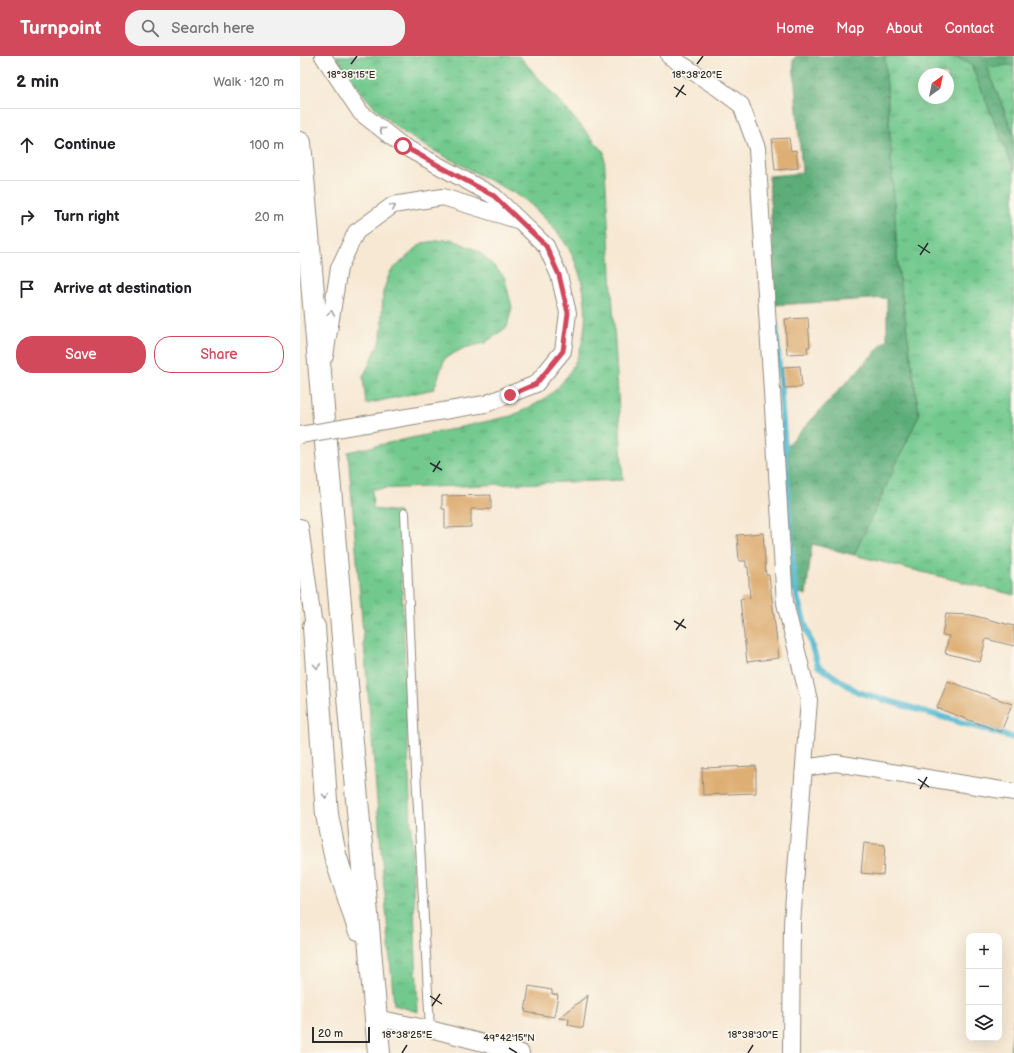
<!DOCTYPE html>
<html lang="en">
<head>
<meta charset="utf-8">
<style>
	:root { --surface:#fff; --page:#f2f2f2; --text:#202124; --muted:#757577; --line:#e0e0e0; --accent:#d1495b }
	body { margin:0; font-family:"Balsamiq Sans",sans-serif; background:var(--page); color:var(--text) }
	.controls { position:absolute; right:12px; bottom:12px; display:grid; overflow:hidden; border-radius:8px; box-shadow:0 4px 16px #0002 }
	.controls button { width:36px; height:36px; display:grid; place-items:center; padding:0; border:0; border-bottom:1px solid var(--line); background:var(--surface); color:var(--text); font:20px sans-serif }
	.compass { position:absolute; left:618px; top:12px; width:36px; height:36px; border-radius:50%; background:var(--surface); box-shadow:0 4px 16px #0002; rotate:33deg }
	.scale { position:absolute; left:12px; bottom:10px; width:58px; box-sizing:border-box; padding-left:4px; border:2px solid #2b2b2b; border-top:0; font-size:11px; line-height:14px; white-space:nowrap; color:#2b2b2b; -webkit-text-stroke:3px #fbf7ec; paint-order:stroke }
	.stop { position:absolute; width:12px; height:12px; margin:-9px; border:3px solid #d1495b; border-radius:50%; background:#fff }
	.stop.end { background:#d1495b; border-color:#fff; box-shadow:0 1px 4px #0008 }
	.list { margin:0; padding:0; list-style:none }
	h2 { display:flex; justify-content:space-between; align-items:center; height:52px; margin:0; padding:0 16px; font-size:17px }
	h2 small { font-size:13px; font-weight:400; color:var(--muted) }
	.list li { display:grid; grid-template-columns:26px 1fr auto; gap:12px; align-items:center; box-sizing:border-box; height:72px; padding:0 16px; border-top:1px solid var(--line) }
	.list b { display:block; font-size:15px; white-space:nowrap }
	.list em { font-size:13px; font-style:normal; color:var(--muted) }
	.actions { display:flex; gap:8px; padding:12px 16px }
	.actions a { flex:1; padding:9px 0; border:1px solid var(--accent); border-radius:16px; text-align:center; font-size:14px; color:var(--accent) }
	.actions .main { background:var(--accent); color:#fff }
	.icon { flex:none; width:22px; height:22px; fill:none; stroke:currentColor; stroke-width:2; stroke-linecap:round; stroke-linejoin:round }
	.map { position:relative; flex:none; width:714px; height:997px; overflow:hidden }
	header { display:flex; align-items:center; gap:24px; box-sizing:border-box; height:56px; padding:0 20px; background:var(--accent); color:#fff }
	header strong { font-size:19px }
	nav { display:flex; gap:22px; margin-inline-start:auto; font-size:14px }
	.search { width:280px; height:36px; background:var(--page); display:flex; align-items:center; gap:10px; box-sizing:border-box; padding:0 14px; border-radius:16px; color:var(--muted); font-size:15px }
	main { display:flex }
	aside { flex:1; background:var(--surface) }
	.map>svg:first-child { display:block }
	.grass { fill:url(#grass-tufts); stroke:#4e7a5c; fill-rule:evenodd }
	.forest { fill:url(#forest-crowns); stroke:#446c52 }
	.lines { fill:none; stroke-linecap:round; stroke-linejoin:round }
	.stream { stroke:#53b9d2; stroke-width:6 }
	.building { fill:#deaf74 }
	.lane-casing { stroke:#918a7f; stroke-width:10 }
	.street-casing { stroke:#918a7f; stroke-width:18 }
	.secondary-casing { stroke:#918a7f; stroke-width:24 }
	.lane { stroke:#fff; stroke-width:8 }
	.street { stroke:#fff; stroke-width:16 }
	.secondary { stroke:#fff; stroke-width:22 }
	.street-bridge-casing { stroke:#918a7f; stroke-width:18; stroke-linecap:butt }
	.street-bridge { stroke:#fff; stroke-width:16 }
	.oneway { stroke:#a0a0a0 }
	.route { stroke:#d1495b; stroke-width:5 }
	.ticks { fill:none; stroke:#2b2b2b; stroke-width:1.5 }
	.ticks-label { font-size:10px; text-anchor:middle; fill:#2b2b2b; stroke:#fbf7ec; stroke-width:3.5; stroke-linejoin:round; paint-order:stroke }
</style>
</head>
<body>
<header>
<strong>Turnpoint</strong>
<div class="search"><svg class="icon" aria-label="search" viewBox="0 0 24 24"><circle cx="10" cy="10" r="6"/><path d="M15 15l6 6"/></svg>Search here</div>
<nav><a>Home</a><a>Map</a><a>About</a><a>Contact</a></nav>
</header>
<main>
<aside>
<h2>2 min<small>Walk · 120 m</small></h2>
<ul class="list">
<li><svg class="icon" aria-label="ahead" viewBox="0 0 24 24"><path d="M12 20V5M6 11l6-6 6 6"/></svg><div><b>Continue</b></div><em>100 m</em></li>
<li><svg class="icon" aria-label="right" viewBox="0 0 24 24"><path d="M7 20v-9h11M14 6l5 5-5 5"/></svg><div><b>Turn right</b></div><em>20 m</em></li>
<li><svg class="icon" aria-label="arrive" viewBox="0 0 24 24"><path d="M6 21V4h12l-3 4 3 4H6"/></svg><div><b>Arrive at destination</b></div></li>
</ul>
<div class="actions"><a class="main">Save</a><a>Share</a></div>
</aside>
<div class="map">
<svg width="714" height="997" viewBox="0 0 714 997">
	<defs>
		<pattern id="grass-tufts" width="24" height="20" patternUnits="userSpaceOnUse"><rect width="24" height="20" fill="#72c98e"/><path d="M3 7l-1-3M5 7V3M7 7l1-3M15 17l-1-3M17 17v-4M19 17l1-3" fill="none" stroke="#5ea374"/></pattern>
		<pattern id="forest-crowns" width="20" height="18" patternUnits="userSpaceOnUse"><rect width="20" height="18" fill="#5dad79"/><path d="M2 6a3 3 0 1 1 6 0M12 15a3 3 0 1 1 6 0" fill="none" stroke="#4d8d63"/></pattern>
	</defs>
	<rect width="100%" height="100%" fill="#fbf7ec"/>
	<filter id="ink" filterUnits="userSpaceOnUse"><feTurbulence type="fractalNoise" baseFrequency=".025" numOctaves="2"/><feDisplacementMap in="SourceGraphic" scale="8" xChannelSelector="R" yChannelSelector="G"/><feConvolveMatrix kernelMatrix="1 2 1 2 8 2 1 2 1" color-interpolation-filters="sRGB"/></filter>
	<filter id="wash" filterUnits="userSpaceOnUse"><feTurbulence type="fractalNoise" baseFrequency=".012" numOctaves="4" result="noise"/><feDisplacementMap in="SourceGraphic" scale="16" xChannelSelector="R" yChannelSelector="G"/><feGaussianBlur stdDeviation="0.9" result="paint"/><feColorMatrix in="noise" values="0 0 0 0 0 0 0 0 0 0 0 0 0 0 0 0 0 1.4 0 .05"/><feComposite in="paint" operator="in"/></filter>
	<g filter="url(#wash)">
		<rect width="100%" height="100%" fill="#f7e8d3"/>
		<!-- grass -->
		<path class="grass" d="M 36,0 L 219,0 L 304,96 L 323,424 L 72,433 L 73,453 L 99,456 L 118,956 L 94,949 L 48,396 L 211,360 C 226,353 243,346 255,334 C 291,300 293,242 272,199 C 262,179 246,163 230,148 C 217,136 193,127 178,118 C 146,100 109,85 83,59 C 64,42 50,22 36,0 Z
			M 585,0 L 652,0 L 671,8 L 714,114 L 714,539 L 554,499 L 619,359 L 598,212 ZM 624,18 L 648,18 L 648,42 L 624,42 Z
			M 707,9 L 714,10 L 714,79 L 687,12 Z
			M 151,183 L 180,196 L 204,220 L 212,251 L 207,271 L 185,287 L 164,292 L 145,302 L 134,333 L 66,348 L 63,321 L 81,284 L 83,236 L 90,216 L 122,187 Z
			M 714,962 L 714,997 L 710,997 Z"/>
		<!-- forest -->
		<path class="forest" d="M 496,0 L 585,0 L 598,212 L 619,359 L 554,499 L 512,488 L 506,539 L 487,533 L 486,391 L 587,283 L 587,242 L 475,249 L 469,120 L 502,117 L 493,4 Z
			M 652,0 L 714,0 L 714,10 L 707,9 L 687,12 L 714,79 L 714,114 L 671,8 Z"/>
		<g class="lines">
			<!-- stream -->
			<path class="stream" d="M 476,270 L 494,523 L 498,545 L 518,610 L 558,636 L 714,682"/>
		</g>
		<g id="blocks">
			<!-- building -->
			<path class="building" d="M 489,82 L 491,95 L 496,94 L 498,112 L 475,114 L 472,83 Z
				M 508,262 L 510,291 L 507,291 L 508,297 L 487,298 L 485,263 Z
				M 500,310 L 502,331 L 484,332 L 483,311 Z
				M 191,439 L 191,453 L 171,453 L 171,471 L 145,472 L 145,453 L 142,453 L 142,440 Z
				M 463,477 L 466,519 L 469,519 L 479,602 L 447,606 L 440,543 L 450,542 L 448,511 L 446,511 L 446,505 L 439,505 L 437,479 Z
				M 646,558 L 671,559 L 714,570 L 714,590 L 686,583 L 680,606 L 645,597 L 649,580 L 642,579 Z
				M 648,625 L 712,648 L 701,676 L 637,652 Z
				M 456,710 L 456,737 L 403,739 L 402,712 Z
				M 564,787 L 585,789 L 583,819 L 561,817 Z
				M 229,930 L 252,934 L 252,938 L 258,939 L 254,961 L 225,956 Z
				M 288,939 L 283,972 L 268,969 L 269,963 L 259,962 Z"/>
		</g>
	</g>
	<g filter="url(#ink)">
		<use href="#blocks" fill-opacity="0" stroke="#918a7f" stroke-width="1"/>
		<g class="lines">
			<defs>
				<path id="lane" d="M 105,457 L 116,716 L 130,973"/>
				<path id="street" d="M 23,0 L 61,57 L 103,90 L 194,140 L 246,190 L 259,219 L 268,257 L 263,295 L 236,328 L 185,348
					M 369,0 L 418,32 L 441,49 L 457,92 L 485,547 L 509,644 L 492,867 L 491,997
					M 25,300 L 39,212 L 56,176 L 93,149 L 143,141 L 217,164
					M 0,471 L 14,571
					M 505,712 L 536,707 L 714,736
					M 76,962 L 130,973 L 221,997"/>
				<path id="secondary" d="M 0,87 L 79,997
					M 14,571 L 27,759 L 35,799 L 59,873"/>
			</defs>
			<!-- lane casing -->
			<use href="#lane" class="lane-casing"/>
			<!-- street casing -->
			<use href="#street" class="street-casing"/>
			<!-- secondary casing -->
			<use href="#secondary" class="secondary-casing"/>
			<!-- lane -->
			<use href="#lane" class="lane"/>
			<!-- street -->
			<use href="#street" class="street"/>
			<!-- secondary -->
			<use href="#secondary" class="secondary"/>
			<defs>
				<path id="street-bridge" d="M 0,379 L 185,348"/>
			</defs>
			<!-- street-bridge casing -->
			<use href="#street-bridge" class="street-bridge-casing"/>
			<!-- street-bridge -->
			<use href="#street-bridge" class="street-bridge"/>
		</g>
		<!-- one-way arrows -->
		<defs><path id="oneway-chevron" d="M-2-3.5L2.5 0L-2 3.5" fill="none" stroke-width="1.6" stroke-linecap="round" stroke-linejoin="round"/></defs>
		<g class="oneway">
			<use href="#oneway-chevron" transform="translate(82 74) rotate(-142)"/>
			<use href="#oneway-chevron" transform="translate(93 151) rotate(-26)"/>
			<use href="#oneway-chevron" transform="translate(31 257) rotate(-82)"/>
			<use href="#oneway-chevron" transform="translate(17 610) rotate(86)"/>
			<use href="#oneway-chevron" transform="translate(26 740) rotate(86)"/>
		</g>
	</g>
	<g class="lines" filter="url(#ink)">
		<!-- route -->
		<path class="route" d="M 103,90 L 194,140 L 246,190 L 259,219 L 268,257 L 263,295 L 236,328 L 210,339"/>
	</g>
	<!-- ticks -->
	<path class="ticks" d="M 51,8 L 57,0M 397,8 L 403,0M 374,31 L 386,39M 376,41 L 384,29M 618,189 L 630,197M 620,199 L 628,187M 130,407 L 142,414M 133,416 L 140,405M 374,565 L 386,572M 376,574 L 384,563M 618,723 L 629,731M 620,733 L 627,721M 130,940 L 142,948M 132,950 L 140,938M 209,992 L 217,997M 102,997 L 107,989M 448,997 L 453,989"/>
	<g class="ticks-label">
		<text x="51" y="22">18°38'15"E</text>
		<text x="397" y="22">18°38'20"E</text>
		<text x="107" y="982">18°38'25"E</text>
		<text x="453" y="982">18°38'30"E</text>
		<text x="209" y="985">49°42'15"N</text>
	</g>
</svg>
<div class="controls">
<button>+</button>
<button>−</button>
<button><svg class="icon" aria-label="layers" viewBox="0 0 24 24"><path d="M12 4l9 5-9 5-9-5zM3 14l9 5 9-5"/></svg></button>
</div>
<svg class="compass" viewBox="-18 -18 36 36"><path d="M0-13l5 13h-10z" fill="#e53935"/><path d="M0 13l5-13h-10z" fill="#757577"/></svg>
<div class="scale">20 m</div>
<div class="stop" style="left:103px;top:90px"></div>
<div class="stop end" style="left:210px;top:339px"></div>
</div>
</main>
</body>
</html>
